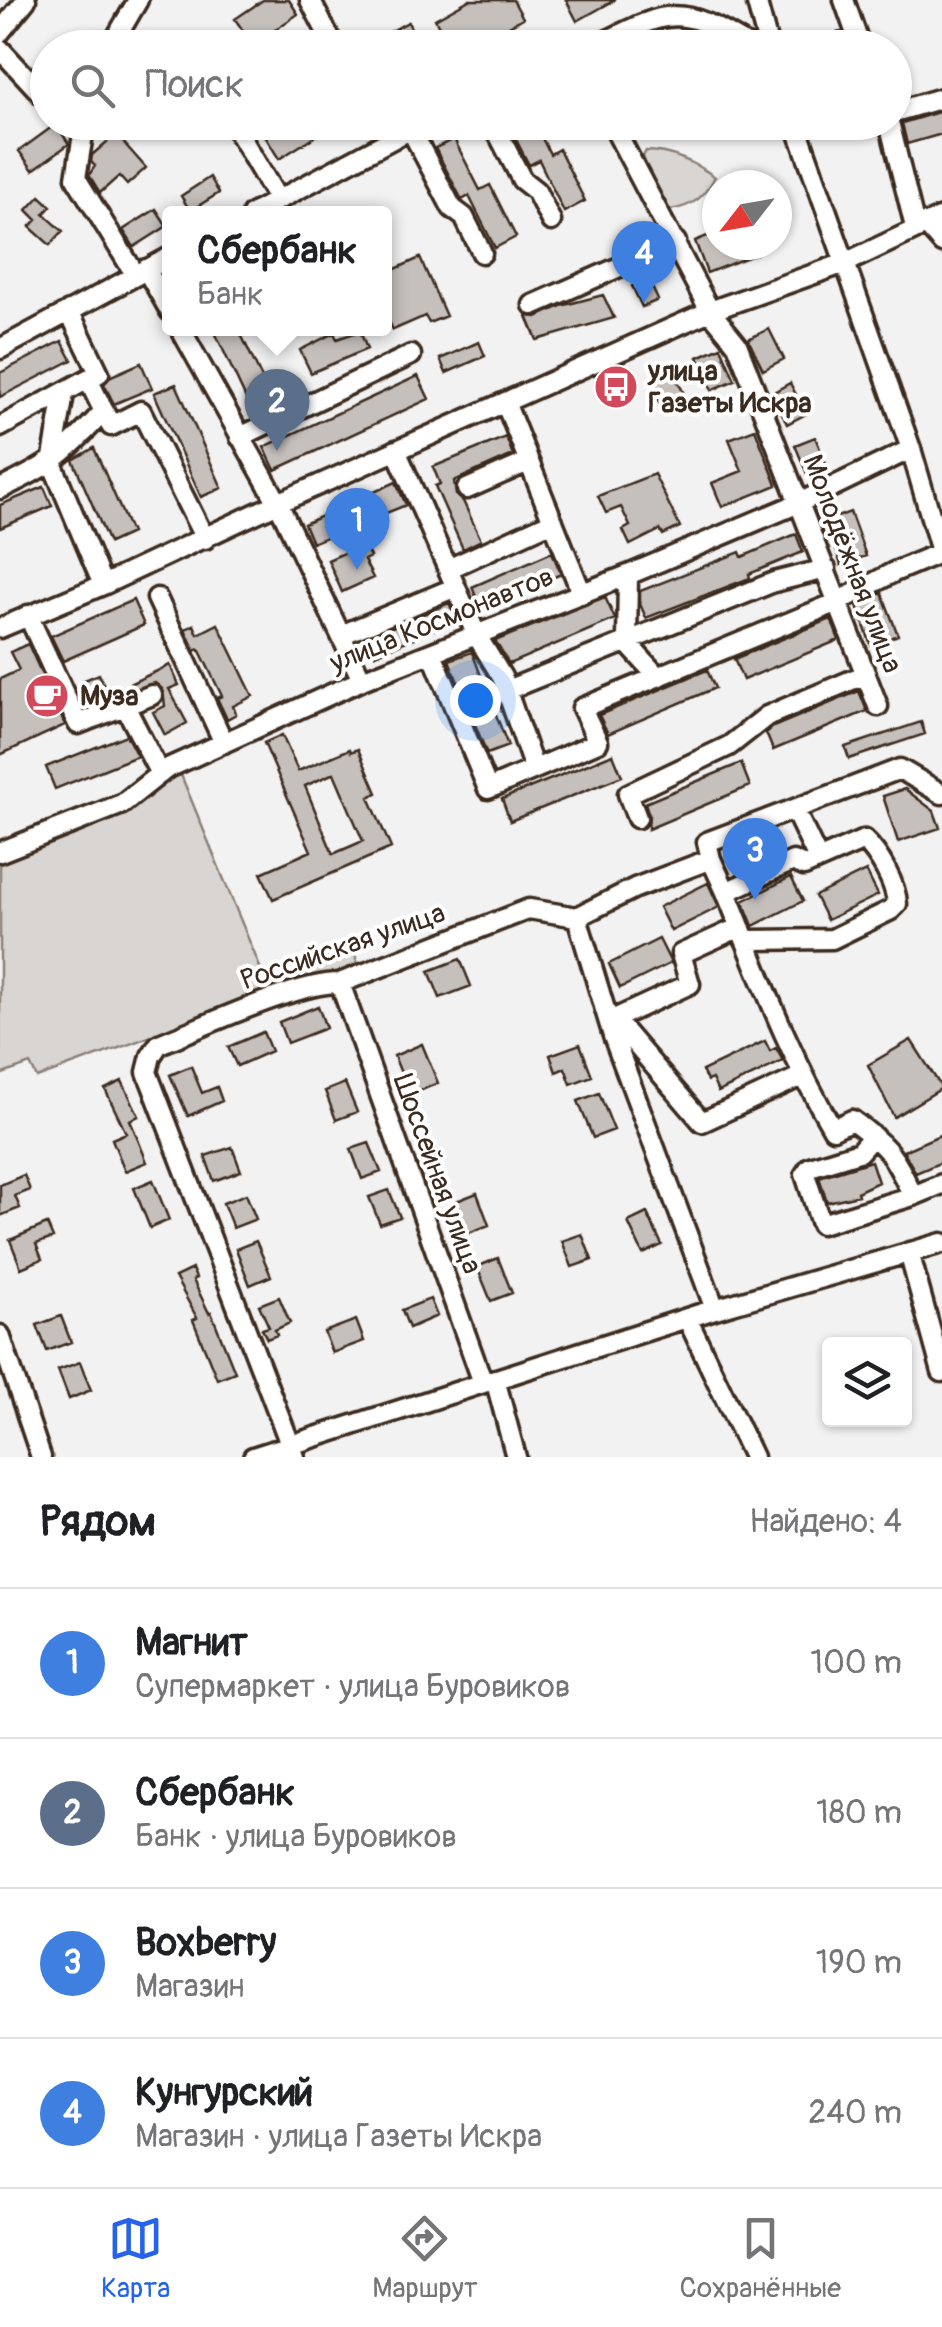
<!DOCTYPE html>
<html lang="ru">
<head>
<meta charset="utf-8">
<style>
	:root { --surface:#fff; --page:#f2f2f2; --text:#202124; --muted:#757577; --line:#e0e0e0; --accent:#2563eb }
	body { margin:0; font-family:Pangolin,sans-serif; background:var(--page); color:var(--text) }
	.controls { position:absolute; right:30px; bottom:30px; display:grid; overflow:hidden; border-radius:10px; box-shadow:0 2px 8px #0004 }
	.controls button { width:90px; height:90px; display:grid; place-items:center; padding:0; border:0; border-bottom:2px solid var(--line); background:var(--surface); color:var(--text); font:50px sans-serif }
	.compass { position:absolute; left:702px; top:170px; width:90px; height:90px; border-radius:50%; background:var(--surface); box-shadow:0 2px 8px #0004; rotate:239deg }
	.you { position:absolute; left:475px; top:700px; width:35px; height:35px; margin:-25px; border:8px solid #fff; border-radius:50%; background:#1a73e8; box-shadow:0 0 0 15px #1a73e833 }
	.badge { display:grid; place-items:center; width:65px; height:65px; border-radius:50%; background:var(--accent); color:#fff; font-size:32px; font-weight:700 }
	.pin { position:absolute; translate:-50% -82px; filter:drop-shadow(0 2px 5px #0008) }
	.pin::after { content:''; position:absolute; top:52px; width:35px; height:30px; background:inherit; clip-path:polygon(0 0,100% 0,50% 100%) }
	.popup { position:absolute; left:162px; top:206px; width:230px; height:130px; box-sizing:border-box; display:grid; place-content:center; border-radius:10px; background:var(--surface); filter:drop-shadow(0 2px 8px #0005); font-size:32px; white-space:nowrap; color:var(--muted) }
	.popup b { font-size:38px; color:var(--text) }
	.popup::after { content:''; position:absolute; left:50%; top:100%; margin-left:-20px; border:20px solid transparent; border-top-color:var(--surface) }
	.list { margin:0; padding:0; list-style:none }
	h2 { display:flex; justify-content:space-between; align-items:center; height:130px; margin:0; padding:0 40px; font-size:42px }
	h2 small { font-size:32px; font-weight:400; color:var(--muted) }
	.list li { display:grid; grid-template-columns:65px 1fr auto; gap:30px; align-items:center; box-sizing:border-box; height:150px; padding:0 40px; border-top:2px solid var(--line) }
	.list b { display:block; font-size:38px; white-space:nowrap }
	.list p { margin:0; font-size:32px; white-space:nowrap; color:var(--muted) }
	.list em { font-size:32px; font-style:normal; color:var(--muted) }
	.icon { flex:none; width:55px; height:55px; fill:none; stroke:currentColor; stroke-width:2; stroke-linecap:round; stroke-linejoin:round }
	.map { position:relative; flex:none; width:942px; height:1457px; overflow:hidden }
	.search { position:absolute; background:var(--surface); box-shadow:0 2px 8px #0004; left:30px; right:30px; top:30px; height:110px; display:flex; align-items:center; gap:25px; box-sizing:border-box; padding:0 35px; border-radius:55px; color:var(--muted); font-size:38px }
	.sheet { height:730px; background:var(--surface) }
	nav { display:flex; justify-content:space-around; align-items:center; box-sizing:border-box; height:140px; border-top:2px solid var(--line); background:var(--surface); font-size:28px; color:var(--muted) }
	nav a { display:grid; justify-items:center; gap:5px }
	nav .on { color:var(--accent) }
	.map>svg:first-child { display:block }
	.green { fill:#d8d5d2; stroke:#8a8078; stroke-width:2.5 }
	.building { fill:#c6c0bd; stroke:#3b2a1e; stroke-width:2.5; fill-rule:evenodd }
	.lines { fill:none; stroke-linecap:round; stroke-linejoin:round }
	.minor-casing { stroke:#3b2a1e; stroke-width:25 }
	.minor { stroke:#fff; stroke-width:18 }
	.labels { text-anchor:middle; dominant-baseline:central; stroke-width:8; stroke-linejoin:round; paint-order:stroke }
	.poi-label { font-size:28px; font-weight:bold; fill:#3b2a1e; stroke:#fff; text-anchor:start }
	.street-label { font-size:28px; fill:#3b2a1e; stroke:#fff }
</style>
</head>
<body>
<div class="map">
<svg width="942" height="1457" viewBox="0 0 942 1457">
	<rect width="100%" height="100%" fill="#f3f2f2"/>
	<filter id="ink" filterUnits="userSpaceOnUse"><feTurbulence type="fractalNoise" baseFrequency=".01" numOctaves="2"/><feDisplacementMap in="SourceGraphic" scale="20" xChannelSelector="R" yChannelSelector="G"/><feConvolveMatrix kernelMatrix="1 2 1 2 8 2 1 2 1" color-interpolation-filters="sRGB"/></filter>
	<g filter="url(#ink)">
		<!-- green -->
		<path class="green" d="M 646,151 C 670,151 696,163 715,177 C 703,198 694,206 670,210 C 655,193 649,177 643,156 Z
			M 179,770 L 266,982 L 353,947 L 359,968 L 250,1000 L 37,1078 L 30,1064 L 0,1075 L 0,856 Z"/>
		<!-- building -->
		<path class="building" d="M 263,0 L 289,0 L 298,14 L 253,45 L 235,19 Z
			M 469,0 L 513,0 L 523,18 L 470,48 L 451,48 L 435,19 Z
			M 566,0 L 615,0 L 577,21 Z
			M 408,22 L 421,48 L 396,48 L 388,33 Z
			M 942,111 L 942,134 L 907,144 L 902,123 Z
			M 280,122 L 338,122 L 279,159 L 263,133 Z
			M 507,122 L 534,122 L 550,154 L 559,149 L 585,201 L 564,212 L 539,160 L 529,165 Z
			M 56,124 L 69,144 L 33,170 L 19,151 Z
			M 116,134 L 146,168 L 127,185 L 119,176 L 100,193 L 89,175 L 95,166 L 91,162 L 92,155 Z
			M 454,139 L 480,190 L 490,185 L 516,237 L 495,248 L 469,196 L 462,200 L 435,148 Z
			M 210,177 L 219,193 L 190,211 L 181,196 Z
			M 40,196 L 51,206 L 44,214 L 63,231 L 50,245 L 30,227 L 37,220 L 27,210 Z
			M 156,209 L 167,226 L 134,247 L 123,230 Z
			M 717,232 L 717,245 L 753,245 L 756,254 L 707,273 L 695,241 Z
			M 420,258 L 446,316 L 429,323 L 425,316 L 393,330 L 384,311 L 384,274 Z
			M 644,270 L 658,300 L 642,307 L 632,286 L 637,284 L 632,275 Z
			M 603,295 L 614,318 L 537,340 L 527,316 L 537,317 L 561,306 Z
			M 213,328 L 238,328 L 275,406 L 254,416 Z
			M 769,329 L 784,359 L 763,370 L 748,339 Z
			M 360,331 L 367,349 L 311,373 L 300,350 L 334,333 L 337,339 Z
			M 62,341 L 72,360 L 0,397 L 0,373 Z
			M 479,342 L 485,356 L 446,373 L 440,359 Z
			M 721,347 L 735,380 L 712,390 L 698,357 Z
			M 141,363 L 152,388 L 114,404 L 104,384 L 111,376 Z
			M 672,369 L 687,400 L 663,411 L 649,379 Z
			M 418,376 L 429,399 L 275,470 L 264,447 Z
			M 790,383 L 806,414 L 787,424 L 772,393 Z
			M 176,384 L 222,488 L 201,497 L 154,393 Z
			M 755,429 L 777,485 L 722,507 L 712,483 L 742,471 L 729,439 Z
			M 506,437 L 513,455 L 454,481 L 456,495 L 463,501 L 481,540 L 463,549 L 435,486 L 440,484 L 433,467 Z
			M 815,437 L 827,466 L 807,474 L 795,445 Z
			M 94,448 L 131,533 L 109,543 L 73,460 Z
			M 654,474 L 680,527 L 663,535 L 660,530 L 630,545 L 623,530 L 630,526 L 621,507 L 606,513 L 598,496 Z
			M 396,482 L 406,505 L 312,543 L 304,524 Z
			M 44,487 L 52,506 L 0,528 L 0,505 Z
			M 850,512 L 866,556 L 841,565 L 826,521 Z
			M 796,534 L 803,552 L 749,574 L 750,578 L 646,618 L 640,604 L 640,591 L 740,552 L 742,557 Z
			M 364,544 L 370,557 L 364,560 L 373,578 L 342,592 L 328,560 Z
			M 552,552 L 561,574 L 481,609 L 472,587 Z
			M 882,593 L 898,635 L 871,645 L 857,606 Z
			M 605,597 L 615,619 L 509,664 L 495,641 Z
			M 133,600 L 144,625 L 63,661 L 51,636 Z
			M 449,603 L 457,620 L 375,654 L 368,637 Z
			M 831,619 L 839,640 L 743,680 L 734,659 Z
			M 218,624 L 253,696 L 233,706 L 236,714 L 227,719 L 217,698 L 222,696 L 199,649 L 195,651 L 185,629 L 194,625 L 198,634 Z
			M 28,644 L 65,725 L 0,755 L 0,679 L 19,670 L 10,652 Z
			M 472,652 L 508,746 L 487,754 L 449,660 Z
			M 170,665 L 179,685 L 169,689 L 187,723 L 165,735 L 153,712 L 165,706 L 163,690 L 155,683 L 89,706 L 88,702 L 91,701 L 82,681 L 99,674 L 108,694 Z
			M 707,670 L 715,688 L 608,734 L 599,715 Z
			M 859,691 L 867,711 L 773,750 L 766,733 L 773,727 Z
			M 921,722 L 925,734 L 849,759 L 845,747 Z
			M 126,735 L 137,756 L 55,789 L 46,767 Z
			M 282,735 L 298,771 L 350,749 L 351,752 L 358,749 L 377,793 L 369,797 L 391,848 L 273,899 L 261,873 L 311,851 L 264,743 ZM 334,773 L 363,841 L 333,854 L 305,786 Z
			M 613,754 L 622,776 L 510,821 L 502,799 Z
			M 741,763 L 750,786 L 648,829 L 649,815 L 645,803 Z
			M 905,789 L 934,811 L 940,828 L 898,842 L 883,796 Z
			M 866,871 L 878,895 L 827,920 L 815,896 Z
			M 791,877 L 803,901 L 753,926 L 743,901 Z
			M 708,883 L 719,907 L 671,931 L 659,907 Z
			M 659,939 L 671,963 L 620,988 L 609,964 Z
			M 460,959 L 471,986 L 440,998 L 429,971 Z
			M 318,1006 L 326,1028 L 287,1043 L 279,1022 Z
			M 263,1032 L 271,1051 L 237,1066 L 228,1047 Z
			M 911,1040 L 942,1088 L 894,1117 L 868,1065 Z
			M 765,1041 L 770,1051 L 776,1048 L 783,1061 L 718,1092 L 712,1079 L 707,1081 L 702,1071 Z
			M 422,1044 L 438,1083 L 410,1095 L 394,1056 Z
			M 580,1044 L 592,1076 L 571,1084 L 565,1068 L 556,1072 L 550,1055 Z
			M 191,1066 L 202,1093 L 217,1087 L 222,1101 L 188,1116 L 170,1075 Z
			M 122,1081 L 139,1116 L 130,1120 L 147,1162 L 125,1171 L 112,1139 L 126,1133 L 105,1089 Z
			M 345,1083 L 357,1112 L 336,1120 L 325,1091 Z
			M 599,1093 L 614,1130 L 593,1138 L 578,1101 Z
			M 942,1134 L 942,1162 L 916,1173 L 903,1151 Z
			M 369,1143 L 381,1172 L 362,1179 L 351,1149 Z
			M 232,1147 L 241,1171 L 214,1181 L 205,1156 Z
			M 871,1161 L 878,1182 L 857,1192 L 858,1195 L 827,1202 L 819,1177 Z
			M 24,1175 L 30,1190 L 15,1196 L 20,1208 L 0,1216 L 0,1185 Z
			M 153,1180 L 169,1220 L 150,1228 L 134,1188 Z
			M 389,1190 L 400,1217 L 380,1224 L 369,1197 Z
			M 477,1193 L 489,1225 L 466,1234 L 454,1202 Z
			M 246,1194 L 256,1219 L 233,1228 L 223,1203 Z
			M 647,1213 L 662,1245 L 643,1254 L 628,1222 Z
			M 47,1224 L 53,1238 L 36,1244 L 42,1259 L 21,1268 L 10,1240 Z
			M 582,1234 L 592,1260 L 572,1267 L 562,1241 Z
			M 256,1241 L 271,1276 L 250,1285 L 236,1249 Z
			M 498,1258 L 512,1293 L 491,1301 L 477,1267 Z
			M 192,1269 L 196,1278 L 193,1280 L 209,1313 L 211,1312 L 235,1372 L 217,1379 L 193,1320 L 197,1318 L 175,1277 Z
			M 279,1297 L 290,1323 L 275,1330 L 277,1335 L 267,1339 L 262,1329 L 269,1327 L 259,1305 Z
			M 430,1299 L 437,1316 L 409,1328 L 402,1310 Z
			M 61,1316 L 71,1342 L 47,1351 L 37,1325 Z
			M 356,1320 L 364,1341 L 332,1353 L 324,1332 Z
			M 80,1362 L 91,1390 L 69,1399 L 58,1370 Z"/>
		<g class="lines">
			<defs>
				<path id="minor" d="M 310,0 L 335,48
					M 756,0 L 769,48
					M 844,0 L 861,48
					M 0,32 L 26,0
					M 110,48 L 138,0
					M 592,48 C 665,12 677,0 751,48
					M 827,48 L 857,38
					M 0,49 L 48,101
					M 894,112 L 942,98
					M 85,122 L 76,178 L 135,274
					M 255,122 L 238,132 L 278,200
					M 492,122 L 522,180 L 536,191 L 551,221
					M 611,122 L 710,311 L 737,344 L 878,706
					M 795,122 L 911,449 L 942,555
					M 889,122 L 915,227
					M 405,126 L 411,130 L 452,208 L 464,217 L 482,253
					M 252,214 L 424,122
					M 924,223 L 942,243
					M 146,269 L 170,311
					M 533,305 L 676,242
					M 180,328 L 278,503 L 362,680
					M 0,349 L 170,257
					M 88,379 L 111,426 L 141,411 L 205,539
					M 64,394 L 52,463 L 103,585
					M 505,402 L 582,594
					M 0,427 L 99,373 L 69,311
					M 240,437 L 411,355
					M 396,450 L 477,636 L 502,677 L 534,769
					M 0,489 C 51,465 66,453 104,411
					M 467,489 L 528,462
					M 448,569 L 553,521
					M 628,575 L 627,643 L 657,676
					M 157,598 L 224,743
					M 28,615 L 78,724 L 152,695
					M 0,628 L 103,585 L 278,503 L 710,311 L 845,263 L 942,217
					M 341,635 L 456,587
					M 432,653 L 488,789 L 598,742 L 582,708 L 838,602 L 894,572 L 942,552
					M 507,690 L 774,582 L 826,569
					M 125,706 L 160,774
					M 794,809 L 818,859
					M 637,818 L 628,794 L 729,746 L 767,716 L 866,674
					M 0,852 L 122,804 L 166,769 L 362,680 L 628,575 L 799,503 L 911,449
					M 711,859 L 635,888 L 577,917 L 613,1036 L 715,1309
					M 726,892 C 759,973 788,1053 833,1129 L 852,1120 C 890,1148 893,1154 913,1196 L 942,1184
					M 740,927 L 681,954 L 690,984 L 610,1021 L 621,1027 L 702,1122 L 802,1076
					M 745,940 L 832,939 L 891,910 L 897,904 C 896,884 879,854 864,840 L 804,866 L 793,861 L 726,892 L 711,859 L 707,842 L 900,769 L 942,794
					M 340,983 L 483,1383
					M 873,1136 L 859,1152 L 810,1167 L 805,1174 L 821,1224 L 913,1196
					M 909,1252 L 942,1372
					M 687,1318 L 753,1457
					M 0,1335 L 41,1457
					M 495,1379 L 516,1457
					M 253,1457 L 715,1309 L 942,1243
					M 295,1457 L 147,1072 L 151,1056 L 159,1044 C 203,1027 298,982 340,983 L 529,909 L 577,917"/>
			</defs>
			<!-- minor casing -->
			<use href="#minor" class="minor-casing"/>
			<!-- minor -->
			<use href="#minor" class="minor"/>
		</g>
	</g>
	<!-- icons -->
	<defs>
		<symbol id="bus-disc" viewBox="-11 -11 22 22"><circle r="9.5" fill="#d1495b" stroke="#fff"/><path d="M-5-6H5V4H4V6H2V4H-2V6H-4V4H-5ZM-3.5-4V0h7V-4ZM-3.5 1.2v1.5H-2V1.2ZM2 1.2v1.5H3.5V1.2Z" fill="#fff"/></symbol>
		<symbol id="cafe-disc" viewBox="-11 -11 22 22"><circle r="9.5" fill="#d1495b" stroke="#fff"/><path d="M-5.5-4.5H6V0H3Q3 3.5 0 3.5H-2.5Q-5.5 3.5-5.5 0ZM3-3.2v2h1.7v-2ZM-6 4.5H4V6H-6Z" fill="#fff"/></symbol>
	</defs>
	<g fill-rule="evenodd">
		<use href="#bus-disc" x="591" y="362" width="50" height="50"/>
		<use href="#cafe-disc" x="22" y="671" width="50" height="50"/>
	</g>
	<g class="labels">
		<!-- poi labels -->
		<g class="poi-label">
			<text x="648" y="371">улица<tspan x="648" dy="32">Газеты Искра</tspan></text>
			<text x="80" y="696">Муза</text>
		</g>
		<!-- street labels -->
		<g class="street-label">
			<text transform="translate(852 564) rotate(69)">Молодёжная улица</text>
			<text transform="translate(442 620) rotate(-22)">улица Космонавтов</text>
			<text transform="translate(343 947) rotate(-19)">Российская улица</text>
			<text transform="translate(437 1174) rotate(70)">Шоссейная улица</text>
		</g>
	</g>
</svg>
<div class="controls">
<button><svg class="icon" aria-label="layers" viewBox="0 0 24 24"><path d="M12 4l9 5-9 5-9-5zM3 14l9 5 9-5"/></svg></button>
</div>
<svg class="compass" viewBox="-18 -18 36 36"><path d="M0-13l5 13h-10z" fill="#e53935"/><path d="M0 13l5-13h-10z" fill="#757577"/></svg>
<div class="you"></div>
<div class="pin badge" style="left:357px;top:570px;background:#3f7fe0">1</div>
<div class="pin badge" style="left:277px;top:451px;background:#5c6f8a">2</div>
<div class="popup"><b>Сбербанк</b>Банк</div>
<div class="pin badge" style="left:755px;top:900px;background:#3f7fe0">3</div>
<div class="pin badge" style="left:644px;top:303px;background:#3f7fe0">4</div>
<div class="search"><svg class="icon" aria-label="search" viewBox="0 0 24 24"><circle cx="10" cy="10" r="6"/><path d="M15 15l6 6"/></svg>Поиск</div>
</div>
<section class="sheet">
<h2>Рядом<small>Найдено: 4</small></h2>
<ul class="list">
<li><span class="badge" style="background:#3f7fe0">1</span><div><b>Магнит</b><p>Супермаркет · улица Буровиков</p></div><em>100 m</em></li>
<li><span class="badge" style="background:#5c6f8a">2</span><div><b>Сбербанк</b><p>Банк · улица Буровиков</p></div><em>180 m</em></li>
<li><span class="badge" style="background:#3f7fe0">3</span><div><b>Boxberry</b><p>Магазин</p></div><em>190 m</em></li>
<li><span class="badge" style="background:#3f7fe0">4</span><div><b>Кунгурский</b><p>Магазин · улица Газеты Искра</p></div><em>240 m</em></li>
</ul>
</section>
<nav>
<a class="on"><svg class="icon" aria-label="map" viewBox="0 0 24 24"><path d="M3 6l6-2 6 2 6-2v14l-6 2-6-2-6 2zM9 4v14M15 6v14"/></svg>Карта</a>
<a><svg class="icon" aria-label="directions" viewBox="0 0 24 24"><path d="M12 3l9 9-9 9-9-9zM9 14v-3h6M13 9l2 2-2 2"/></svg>Маршрут</a>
<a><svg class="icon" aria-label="saved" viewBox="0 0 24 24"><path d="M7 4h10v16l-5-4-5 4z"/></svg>Сохранённые</a>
</nav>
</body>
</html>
